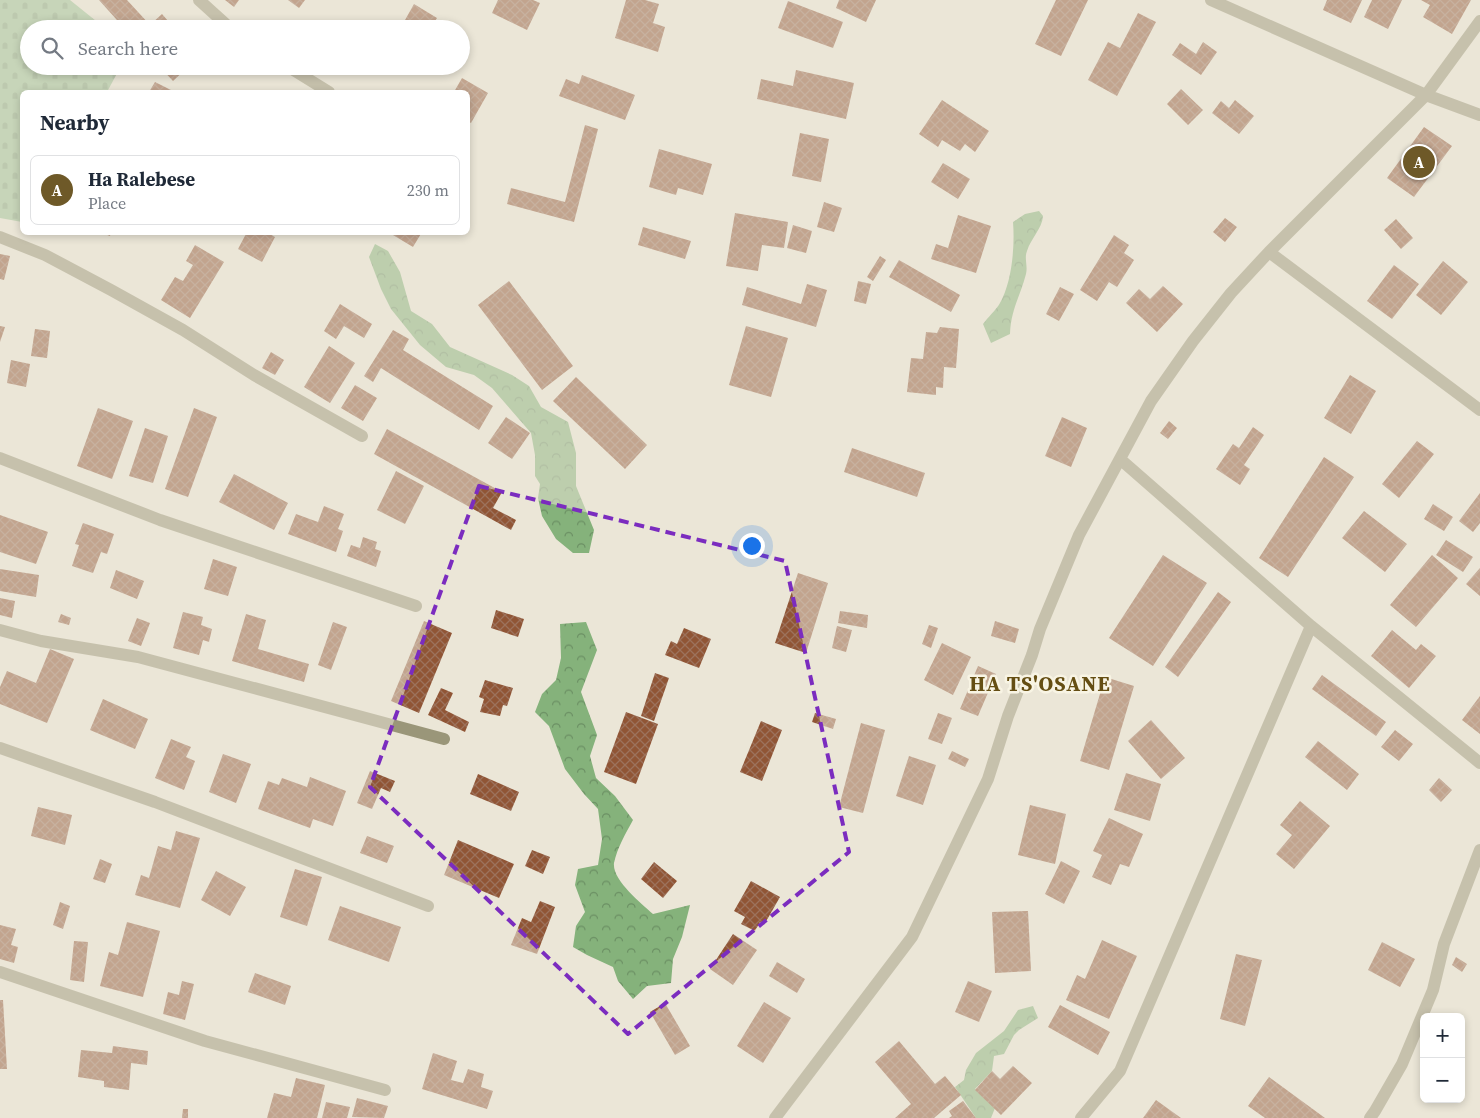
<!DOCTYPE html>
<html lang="en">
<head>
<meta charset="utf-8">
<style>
	:root { --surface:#fff; --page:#f6f6f7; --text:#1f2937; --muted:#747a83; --line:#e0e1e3; --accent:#6e5928 }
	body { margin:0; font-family:"Source Serif 4",serif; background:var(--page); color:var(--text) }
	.controls { position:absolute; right:15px; bottom:15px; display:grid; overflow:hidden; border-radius:8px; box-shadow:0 2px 8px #0003 }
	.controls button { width:45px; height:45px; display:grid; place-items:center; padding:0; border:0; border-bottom:1px solid var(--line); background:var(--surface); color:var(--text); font:25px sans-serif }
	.you { position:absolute; left:751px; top:545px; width:18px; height:18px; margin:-12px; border:4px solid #fff; border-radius:50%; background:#1a73e8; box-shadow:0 0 0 8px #1a73e833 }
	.badge { display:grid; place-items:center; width:32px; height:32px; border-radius:50%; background:var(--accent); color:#fff; font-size:16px; font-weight:700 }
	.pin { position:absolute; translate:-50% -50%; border:2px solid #fff; box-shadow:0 1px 5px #0006 }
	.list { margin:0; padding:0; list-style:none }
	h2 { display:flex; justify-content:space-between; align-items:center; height:65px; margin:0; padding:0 20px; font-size:21px }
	h2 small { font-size:16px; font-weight:400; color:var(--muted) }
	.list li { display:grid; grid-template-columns:32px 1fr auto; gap:15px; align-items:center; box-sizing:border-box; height:70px; margin:0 10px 10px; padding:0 10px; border:1px solid var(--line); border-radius:8px }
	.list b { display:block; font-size:19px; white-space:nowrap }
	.list p { margin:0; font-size:16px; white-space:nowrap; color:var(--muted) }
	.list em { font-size:16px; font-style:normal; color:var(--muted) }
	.icon { flex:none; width:28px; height:28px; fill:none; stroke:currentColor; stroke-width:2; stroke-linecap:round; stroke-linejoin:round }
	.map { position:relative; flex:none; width:1480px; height:1118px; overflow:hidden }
	.search { position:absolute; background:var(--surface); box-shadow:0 2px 8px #0003; left:20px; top:20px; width:450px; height:55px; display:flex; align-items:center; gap:12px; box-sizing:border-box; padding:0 18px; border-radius:28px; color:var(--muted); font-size:19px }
	.panel { position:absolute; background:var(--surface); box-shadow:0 2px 8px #0003; left:20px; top:90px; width:450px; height:145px; border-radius:8px }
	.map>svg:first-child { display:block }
	.forest { fill:url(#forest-crowns) }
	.cemetery { fill:url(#cemetery-stones) }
	.building { fill:url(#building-cross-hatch) }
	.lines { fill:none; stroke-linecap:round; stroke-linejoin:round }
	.street { stroke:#9a9679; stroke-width:12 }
	.marked { fill:none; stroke:#7b2cbf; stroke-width:4; stroke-dasharray:10 6; stroke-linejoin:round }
	.labels { text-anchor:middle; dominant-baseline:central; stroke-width:5; stroke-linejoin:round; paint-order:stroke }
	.district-label { font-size:21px; font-weight:bold; letter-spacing:1px; fill:#654e13; stroke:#f8f4e4 }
</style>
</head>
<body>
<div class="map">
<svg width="1480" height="1118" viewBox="0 0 1480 1118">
	<defs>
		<pattern id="forest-crowns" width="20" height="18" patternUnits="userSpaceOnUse" patternTransform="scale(1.25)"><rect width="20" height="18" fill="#85b27b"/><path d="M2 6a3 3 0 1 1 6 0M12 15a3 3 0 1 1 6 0" fill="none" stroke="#6b8f63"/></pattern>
		<pattern id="cemetery-stones" width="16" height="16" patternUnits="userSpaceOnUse" patternTransform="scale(1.25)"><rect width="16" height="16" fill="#9cc294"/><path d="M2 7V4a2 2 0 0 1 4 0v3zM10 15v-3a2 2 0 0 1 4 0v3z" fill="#85a67e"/></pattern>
		<pattern id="building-cross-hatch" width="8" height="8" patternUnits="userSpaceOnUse" patternTransform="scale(1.25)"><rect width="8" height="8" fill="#905535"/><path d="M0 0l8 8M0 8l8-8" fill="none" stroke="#9c725c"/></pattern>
	</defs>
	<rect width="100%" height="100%" fill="#ebe6d7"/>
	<!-- forest -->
	<path class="forest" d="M 1039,211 L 1043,216 C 1042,229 1031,238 1027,251 C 1024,258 1028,266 1026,274 C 1020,297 1011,309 1010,334 L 991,343 L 983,324 C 988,317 996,310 1000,303 C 1012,282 1015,246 1013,222 L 1025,214 Z
		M 375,244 L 388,251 L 400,272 L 411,311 L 432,324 L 450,347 L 512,375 L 529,386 L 541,407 L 568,422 L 576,453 L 576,486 L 594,530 L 589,553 L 573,553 L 556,539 L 542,516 L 538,498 L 540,484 L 535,476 L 535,455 L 531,433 L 492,388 L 474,375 L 446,367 L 420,345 L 391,309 L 381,289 L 369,257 Z
		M 586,622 L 597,650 L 581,692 L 597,735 L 590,756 L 596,778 L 615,796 L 633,820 C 626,833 617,848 614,863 C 612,880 641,903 653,914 L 690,905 L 682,937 L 673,959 L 671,983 L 647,986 L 633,999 L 618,981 L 613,967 L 587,955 L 573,947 L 576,926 L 585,912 L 575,885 L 578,869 L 598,865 L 602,839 L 598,809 L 584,794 L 565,769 L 549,726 L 535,712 L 542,694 L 556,680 L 561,658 L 560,624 Z
		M 1033,1006 L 1038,1018 L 1019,1030 L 1014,1035 L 1004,1054 L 994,1056 L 992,1071 L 975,1089 L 995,1108 L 991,1118 L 976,1118 L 955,1087 L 964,1080 L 966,1070 L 976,1053 L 1004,1031 L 1018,1010 Z"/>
	<!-- cemetery -->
	<path class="cemetery" d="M 0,0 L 70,0 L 106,29 L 29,29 L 29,66 L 121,66 L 107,92 L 22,92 L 22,222 L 0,218 Z"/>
	<!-- building -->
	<path class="building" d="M 99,0 L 127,0 L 150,25 L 162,14 L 175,29 L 125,29 Z
		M 225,0 L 239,0 L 234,7 Z
		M 288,0 L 305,0 L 299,8 Z
		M 498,0 L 533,0 L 540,3 L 527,30 L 492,13 Z
		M 626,0 L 645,0 L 659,4 L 653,23 L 665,27 L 658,52 L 615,38 Z
		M 839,0 L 876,0 L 866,22 L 836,8 Z
		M 1056,0 L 1088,0 L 1061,56 L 1035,44 Z
		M 1327,0 L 1362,0 L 1351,23 L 1323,10 Z
		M 1372,0 L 1402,0 L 1388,29 L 1364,17 Z
		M 1421,0 L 1471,0 L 1452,34 L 1423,17 L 1430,5 Z
		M 788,1 L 843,22 L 833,48 L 778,28 Z
		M 414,4 L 437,18 L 430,29 L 400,29 Z
		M 1138,13 L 1156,22 L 1117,96 L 1088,80 L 1108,42 L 1120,48 Z
		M 319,22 L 328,29 L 314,29 Z
		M 1203,42 L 1217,52 L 1201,75 L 1172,55 L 1180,43 L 1196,54 Z
		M 159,66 L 189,66 L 173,81 Z
		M 796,70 L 854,83 L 846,119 L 757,99 L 761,79 L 793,86 Z
		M 582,75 L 635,95 L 625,120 L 559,96 L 566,79 L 579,84 Z
		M 462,78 L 488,93 L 471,123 L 468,121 L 468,92 L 454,92 Z
		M 155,82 L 175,92 L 149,92 Z
		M 1181,89 L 1203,110 L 1188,125 L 1167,104 Z
		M 942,100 L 989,131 L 975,152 L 965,144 L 960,151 L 942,140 L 938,147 L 919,134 Z
		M 1235,100 L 1254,116 L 1239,134 L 1212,113 L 1221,101 L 1229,108 Z
		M 585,125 L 598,129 L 574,222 L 507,204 L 511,188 L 565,202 Z
		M 1424,127 L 1452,146 L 1414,197 L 1387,178 Z
		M 800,133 L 829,139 L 821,182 L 792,176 Z
		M 659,149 L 712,164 L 703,195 L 678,188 L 676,195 L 649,187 Z
		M 943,163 L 970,179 L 958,199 L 931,182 Z
		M 824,202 L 842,208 L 834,232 L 817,227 Z
		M 735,213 L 788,222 L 784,248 L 762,245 L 758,271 L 726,266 Z
		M 958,215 L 991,226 L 976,273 L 931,259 L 936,244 L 948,248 Z
		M 1225,218 L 1237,227 L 1225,242 L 1213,232 Z
		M 1396,219 L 1413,238 L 1401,249 L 1384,230 Z
		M 793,225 L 812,231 L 806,253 L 787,248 Z
		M 643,227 L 691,241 L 685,259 L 638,245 Z
		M 99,232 L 111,232 L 110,236 Z
		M 247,232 L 266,232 L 275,237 L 262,262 L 238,249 Z
		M 388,232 L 422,232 L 413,247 Z
		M 1114,235 L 1129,245 L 1124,253 L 1134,260 L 1117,287 L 1109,282 L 1097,301 L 1080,290 Z
		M 195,245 L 224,262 L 190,318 L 161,300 L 175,277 L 183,281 L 193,265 L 186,261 Z
		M 0,254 L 10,256 L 4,280 L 0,279 Z
		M 880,256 L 886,260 L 873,281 L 867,277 Z
		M 899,260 L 960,295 L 951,312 L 889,277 Z
		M 1443,261 L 1468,282 L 1441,315 L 1416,295 Z
		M 1394,265 L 1419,284 L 1392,319 L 1367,301 Z
		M 509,281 L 573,366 L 542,390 L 478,305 Z
		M 858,281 L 871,284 L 866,304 L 854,301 Z
		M 807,284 L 827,290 L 816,327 L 742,305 L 747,287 L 801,304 Z
		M 1163,286 L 1183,304 L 1157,332 L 1126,303 L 1139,289 L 1150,299 Z
		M 1060,287 L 1074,294 L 1059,321 L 1046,314 Z
		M 340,304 L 372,324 L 364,338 L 344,326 L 336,339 L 324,331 Z
		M 0,326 L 5,327 L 0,342 Z
		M 746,326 L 788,338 L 771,397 L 729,385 Z
		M 940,327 L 959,329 L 956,368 L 944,367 L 943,388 L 936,387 L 936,395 L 907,392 L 911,358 L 923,359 L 926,332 L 937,333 Z
		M 35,329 L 50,331 L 47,358 L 31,356 Z
		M 393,330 L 409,339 L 403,350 L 493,406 L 479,430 L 381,368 L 373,382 L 364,376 Z
		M 329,346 L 355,363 L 330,403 L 304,387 Z
		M 271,352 L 284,360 L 275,375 L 262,368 Z
		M 11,360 L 30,364 L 26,387 L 7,383 Z
		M 1350,375 L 1376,391 L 1351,434 L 1324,418 Z
		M 576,377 L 647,445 L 625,469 L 553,401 Z
		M 355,385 L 377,398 L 363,421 L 341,408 Z
		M 98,408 L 133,421 L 112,479 L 77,466 Z
		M 194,408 L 217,417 L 188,497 L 165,489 Z
		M 506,417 L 530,433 L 512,459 L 488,443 Z
		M 1062,417 L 1087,428 L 1071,467 L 1045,456 Z
		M 1169,421 L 1177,428 L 1168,439 L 1160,433 Z
		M 1253,427 L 1264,435 L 1244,465 L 1250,469 L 1240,485 L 1216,469 L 1233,444 L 1239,448 Z
		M 145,428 L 168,436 L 153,483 L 129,476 Z
		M 387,429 L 502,492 L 493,508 L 516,520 L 511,530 L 374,454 Z
		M 1417,441 L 1434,454 L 1399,498 L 1382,484 Z
		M 852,448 L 925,473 L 917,497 L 844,472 Z
		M 1324,457 L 1354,477 L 1288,577 L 1259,558 Z
		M 396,471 L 424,486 L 405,524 L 377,510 Z
		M 234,474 L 288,503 L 274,530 L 219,502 Z
		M 1480,493 L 1480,523 L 1473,532 L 1459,521 Z
		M 1433,504 L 1453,517 L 1444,531 L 1424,519 Z
		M 324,506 L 344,514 L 338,529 L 343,531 L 336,552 L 288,534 L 296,514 L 318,522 Z
		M 1364,511 L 1407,544 L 1385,572 L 1342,538 Z
		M 0,515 L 48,532 L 36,564 L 0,552 Z
		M 83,523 L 114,534 L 107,554 L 101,552 L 93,573 L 72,566 L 79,545 L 75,544 Z
		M 363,537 L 377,542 L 375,549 L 381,551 L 376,567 L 347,556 L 351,545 L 360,548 Z
		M 1446,540 L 1473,557 L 1463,572 L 1436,555 Z
		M 1163,555 L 1207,583 L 1153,666 L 1109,638 Z
		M 1432,555 L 1458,578 L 1416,627 L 1390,605 Z
		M 213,559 L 237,567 L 228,596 L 204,589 Z
		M 1480,568 L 1480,596 L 1466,584 Z
		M 0,569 L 39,575 L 36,597 L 0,591 Z
		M 116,570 L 144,581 L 137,599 L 110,588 Z
		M 798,573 L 828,583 L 806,653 L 775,643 Z
		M 1218,592 L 1231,602 L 1178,677 L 1165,667 Z
		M 0,598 L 15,601 L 12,618 L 0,615 Z
		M 496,610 L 524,619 L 518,637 L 491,628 Z
		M 840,611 L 868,615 L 867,628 L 838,623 Z
		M 183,612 L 203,617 L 201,625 L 212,629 L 209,642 L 203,640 L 199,655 L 173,648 Z
		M 61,614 L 71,618 L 69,625 L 58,622 Z
		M 246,614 L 266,620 L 258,649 L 309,664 L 304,682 L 232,661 Z
		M 137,618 L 150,623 L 141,646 L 128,641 Z
		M 424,621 L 452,633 L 419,713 L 391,701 Z
		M 995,621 L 1019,629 L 1015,643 L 991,636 Z
		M 333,622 L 347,627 L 331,670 L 318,665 Z
		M 929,625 L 938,628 L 931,648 L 922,644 Z
		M 837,626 L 852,630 L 846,652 L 832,648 Z
		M 684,628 L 711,639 L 699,668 L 665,655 L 671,641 L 677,644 Z
		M 1392,630 L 1416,650 L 1421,644 L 1436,656 L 1409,688 L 1371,656 Z
		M 942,643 L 971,657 L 953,695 L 924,680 Z
		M 50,649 L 74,659 L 47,723 L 0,704 L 0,687 L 7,671 L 36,683 Z
		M 978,666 L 996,674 L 978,716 L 960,709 Z
		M 655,673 L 669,678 L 654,721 L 641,716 Z
		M 1322,675 L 1386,722 L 1376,736 L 1312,689 Z
		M 1105,677 L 1134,686 L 1109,770 L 1080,761 Z
		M 485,680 L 513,688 L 507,706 L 503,705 L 500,716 L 480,712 L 484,699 L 479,697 Z
		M 441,688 L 453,693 L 445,710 L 469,722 L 465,732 L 428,715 Z
		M 1480,696 L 1480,734 L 1462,720 Z
		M 103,699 L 148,719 L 135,749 L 90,730 Z
		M 626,712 L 658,724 L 636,784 L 604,772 Z
		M 815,713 L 836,719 L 833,729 L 812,722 Z
		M 938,713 L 952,718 L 942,744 L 928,739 Z
		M 1151,720 L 1185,758 L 1161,779 L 1128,741 Z
		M 761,721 L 782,730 L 762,781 L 740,772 Z
		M 861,723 L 885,730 L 863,813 L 839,807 Z
		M 1395,730 L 1413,744 L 1399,761 L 1381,747 Z
		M 171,739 L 191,747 L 186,757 L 195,761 L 184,790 L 155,778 Z
		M 1318,741 L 1359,774 L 1347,790 L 1305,757 Z
		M 952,751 L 969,759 L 965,767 L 948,759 Z
		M 223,754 L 251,764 L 236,803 L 209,792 Z
		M 909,756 L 936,765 L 923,805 L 896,796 Z
		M 370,771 L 395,781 L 390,792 L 381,788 L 372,809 L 357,803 Z
		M 1126,773 L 1161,784 L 1150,821 L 1114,810 Z
		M 478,774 L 519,792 L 511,811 L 470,794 Z
		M 310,777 L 346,791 L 333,826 L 313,819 L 310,828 L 258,809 L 268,781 L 279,785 L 282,778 L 307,787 Z
		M 1439,778 L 1452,790 L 1441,802 L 1429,790 Z
		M 1300,801 L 1330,826 L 1294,869 L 1276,854 L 1292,835 L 1280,825 Z
		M 1030,805 L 1066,814 L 1055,864 L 1018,855 Z
		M 38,807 L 72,815 L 65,845 L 31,836 Z
		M 1109,818 L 1143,834 L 1129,867 L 1120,864 L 1111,885 L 1092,877 L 1102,855 L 1093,851 Z
		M 176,831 L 200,838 L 180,908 L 135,895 L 141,875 L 149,878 L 158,846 L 171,850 Z
		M 367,836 L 394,846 L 387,863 L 360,853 Z
		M 458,840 L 514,864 L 499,898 L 444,875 Z
		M 532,850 L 550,857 L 543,874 L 525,866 Z
		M 100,859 L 112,864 L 105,883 L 93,879 Z
		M 1061,861 L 1080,871 L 1064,904 L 1045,894 Z
		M 654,862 L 677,881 L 663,898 L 641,879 Z
		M 295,869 L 322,877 L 307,926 L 280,917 Z
		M 216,871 L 246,887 L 230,916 L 201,900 Z
		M 751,881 L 780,897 L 764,925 L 760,922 L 755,931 L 741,924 L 745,917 L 734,911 Z
		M 540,901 L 555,907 L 537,954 L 511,945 L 522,918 L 531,922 Z
		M 60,902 L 70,906 L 63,929 L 53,925 Z
		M 340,906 L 401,927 L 389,962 L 328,940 Z
		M 1028,911 L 1031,971 L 995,973 L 992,912 Z
		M 127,922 L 160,931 L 143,997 L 100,986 L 109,952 L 118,955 Z
		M 0,925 L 16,929 L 11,945 L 18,947 L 14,963 L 0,959 Z
		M 733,934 L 757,950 L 733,985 L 710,969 Z
		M 1102,940 L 1137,956 L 1109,1019 L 1066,1000 L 1077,975 L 1085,979 Z
		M 74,941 L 88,942 L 84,982 L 70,980 Z
		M 1382,942 L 1415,959 L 1400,987 L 1368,970 Z
		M 1236,954 L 1262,960 L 1245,1026 L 1220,1019 Z
		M 1456,957 L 1467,964 L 1462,972 L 1452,965 Z
		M 777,962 L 805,979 L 797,993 L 769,976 Z
		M 255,973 L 291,986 L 285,1005 L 248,992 Z
		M 182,981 L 194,984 L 185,1020 L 163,1014 L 168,992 L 179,995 Z
		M 968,981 L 992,991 L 979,1022 L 955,1012 Z
		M 0,1000 L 3,1000 L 7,1069 L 0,1069 Z
		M 764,1002 L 791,1018 L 763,1063 L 737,1046 Z
		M 665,1003 L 690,1046 L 675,1055 L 650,1012 Z
		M 1060,1005 L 1110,1032 L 1098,1055 L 1048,1027 Z
		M 899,1041 L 935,1084 L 945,1076 L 961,1095 L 934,1118 L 895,1118 L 911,1104 L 875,1062 Z
		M 113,1046 L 148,1051 L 147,1065 L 131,1063 L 129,1090 L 104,1087 L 104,1081 L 78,1077 L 81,1050 L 112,1053 Z
		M 433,1053 L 457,1061 L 451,1080 L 463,1083 L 468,1069 L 484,1074 L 481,1087 L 493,1091 L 487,1109 L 422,1089 Z
		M 1013,1066 L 1032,1083 L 1001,1115 L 975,1090 L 992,1071 L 1000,1079 Z
		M 1269,1077 L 1325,1118 L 1265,1118 L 1248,1106 Z
		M 296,1078 L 325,1085 L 317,1118 L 267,1118 L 274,1093 L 291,1097 Z
		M 357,1098 L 388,1106 L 384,1118 L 352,1117 Z
		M 1156,1100 L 1181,1118 L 1143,1118 Z
		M 963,1101 L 976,1118 L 949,1118 L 952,1116 L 949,1111 Z
		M 326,1102 L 350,1107 L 347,1118 L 322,1118 Z
		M 183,1109 L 188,1109 L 188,1118 L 182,1118 Z"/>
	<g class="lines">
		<!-- street -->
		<path class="street" d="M 199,0 L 231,29
			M 1211,0 L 1426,95 L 1480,115
			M 287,66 L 329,92
			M 0,237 L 45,255 L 111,290 L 183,330 L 254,375 L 362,436
			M 1269,252 L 1480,410
			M 0,458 L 160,520 L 416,606
			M 1120,459 L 1311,626 L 1480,763
			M 0,630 L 41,641 L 138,657 L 444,739
			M 0,748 L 155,802 L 428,906
			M 0,972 L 205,1041 L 385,1090
			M 775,1118 L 912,937 L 988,779 L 1008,716 L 1032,655 L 1040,629 L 1079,535 L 1151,401 L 1193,341 L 1231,293 L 1269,252 L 1426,95 L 1480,21
			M 1081,1118 L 1120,1071 L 1311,626
			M 1370,1118 L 1375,1111 L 1402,1064 L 1433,990 L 1444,944 L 1480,850"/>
	</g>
	<!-- marked area -->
	<path d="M0 0H1480V1118H0ZM 479,486 L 785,561 L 849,852 L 628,1034 L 370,787 Z" fill="#ebe6d7" fill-opacity=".55" fill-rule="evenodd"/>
	<path class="marked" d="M 479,486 L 785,561 L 849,852 L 628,1034 L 370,787 Z"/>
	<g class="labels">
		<!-- district labels -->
		<g class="district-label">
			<text x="1040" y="683">HA TS'OSANE</text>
		</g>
	</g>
</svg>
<div class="controls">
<button>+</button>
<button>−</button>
</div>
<div class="you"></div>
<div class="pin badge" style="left:1419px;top:162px">A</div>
<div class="search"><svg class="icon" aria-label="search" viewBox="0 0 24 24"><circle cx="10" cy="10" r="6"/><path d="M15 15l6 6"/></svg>Search here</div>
<section class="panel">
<h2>Nearby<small></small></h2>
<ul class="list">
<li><span class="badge">A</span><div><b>Ha Ralebese</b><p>Place</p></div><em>230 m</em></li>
</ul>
</section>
</div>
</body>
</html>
